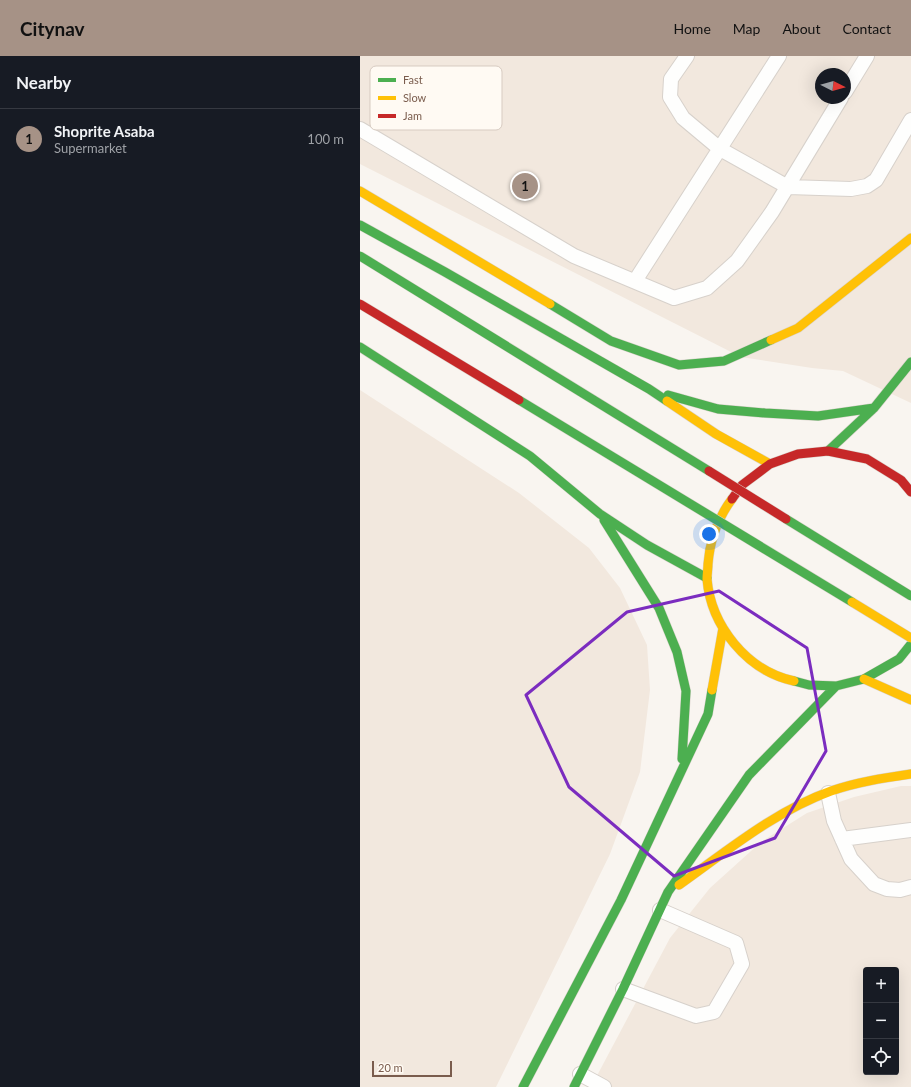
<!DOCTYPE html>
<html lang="en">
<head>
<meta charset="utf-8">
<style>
	:root { --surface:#171b24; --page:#242831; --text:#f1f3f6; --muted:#9ea1a6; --line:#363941; --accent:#a69286 }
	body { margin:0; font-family:Lato,sans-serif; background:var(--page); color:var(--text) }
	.controls { position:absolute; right:12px; bottom:12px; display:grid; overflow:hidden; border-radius:4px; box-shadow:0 4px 16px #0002 }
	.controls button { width:36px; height:36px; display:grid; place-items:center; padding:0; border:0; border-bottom:1px solid var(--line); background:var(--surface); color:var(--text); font:20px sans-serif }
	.compass { position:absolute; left:455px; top:12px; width:36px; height:36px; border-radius:50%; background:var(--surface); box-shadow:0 4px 16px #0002; rotate:96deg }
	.scale { position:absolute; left:12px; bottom:10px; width:80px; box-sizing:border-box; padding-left:4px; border:2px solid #7a5c4d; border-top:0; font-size:11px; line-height:14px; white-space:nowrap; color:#7a5c4d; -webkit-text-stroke:3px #fffaf3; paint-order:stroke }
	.you { position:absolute; left:349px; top:478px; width:14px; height:14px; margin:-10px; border:3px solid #fff; border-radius:50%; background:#1a73e8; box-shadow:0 0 0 6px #1a73e833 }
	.badge { display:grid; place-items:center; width:26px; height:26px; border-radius:50%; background:var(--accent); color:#111; font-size:13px; font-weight:700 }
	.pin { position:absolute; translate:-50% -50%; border:2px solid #fff; box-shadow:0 1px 4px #0006 }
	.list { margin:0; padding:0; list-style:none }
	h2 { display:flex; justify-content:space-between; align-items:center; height:52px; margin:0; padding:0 16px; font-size:17px }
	h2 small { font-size:13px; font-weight:400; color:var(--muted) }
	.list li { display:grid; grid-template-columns:26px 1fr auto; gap:12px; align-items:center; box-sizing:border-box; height:60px; padding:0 16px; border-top:1px solid var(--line) }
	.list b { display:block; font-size:15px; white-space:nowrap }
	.list p { margin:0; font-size:13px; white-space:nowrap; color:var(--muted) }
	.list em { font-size:13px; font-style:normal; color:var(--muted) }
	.icon { flex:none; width:22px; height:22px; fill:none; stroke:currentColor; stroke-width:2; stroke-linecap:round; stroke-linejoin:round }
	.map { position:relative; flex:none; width:551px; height:1031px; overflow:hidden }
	header { display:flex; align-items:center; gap:24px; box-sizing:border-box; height:56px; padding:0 20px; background:var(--accent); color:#111 }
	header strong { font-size:19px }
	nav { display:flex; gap:22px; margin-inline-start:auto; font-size:14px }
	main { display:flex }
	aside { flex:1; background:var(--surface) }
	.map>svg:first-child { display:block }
	.residential { fill:#f2e8de; fill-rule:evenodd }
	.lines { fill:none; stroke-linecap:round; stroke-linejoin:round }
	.lane-casing { stroke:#d7d1cb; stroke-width:16 }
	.fast-casing { stroke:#d9d2cb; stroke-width:10 }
	.slow-casing { stroke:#d9d2cb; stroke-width:10 }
	.jam-casing { stroke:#d9d2cb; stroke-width:10 }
	.lane { stroke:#fefefd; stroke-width:14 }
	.fast { stroke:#4caf50; stroke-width:9 }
	.slow { stroke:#ffc107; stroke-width:9 }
	.jam { stroke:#c62828; stroke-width:9 }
	.fast-bridge-casing { stroke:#d9d2cb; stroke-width:10; stroke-linecap:butt }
	.slow-bridge-casing { stroke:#d9d2cb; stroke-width:10; stroke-linecap:butt }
	.jam-bridge-casing { stroke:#d9d2cb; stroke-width:10; stroke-linecap:butt }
	.fast-bridge { stroke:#4caf50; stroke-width:9 }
	.slow-bridge { stroke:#ffc107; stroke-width:9 }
	.jam-bridge { stroke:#c62828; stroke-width:9 }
	.marked { fill:none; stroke:#7b2cbf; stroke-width:3; stroke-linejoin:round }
	.key { fill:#fffaf3; stroke:#d7cbc1; stroke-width:1 }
	.key-label { font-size:11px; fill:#7a5c4d }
</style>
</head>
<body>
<header>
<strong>Citynav</strong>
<nav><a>Home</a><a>Map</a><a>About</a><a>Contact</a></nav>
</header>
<main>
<aside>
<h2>Nearby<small></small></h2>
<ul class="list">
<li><span class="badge">1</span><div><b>Shoprite Asaba</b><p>Supermarket</p></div><em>100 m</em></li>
</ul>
</aside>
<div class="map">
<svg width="551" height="1031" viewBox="0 0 551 1031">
	<rect width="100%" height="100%" fill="#f9f5f0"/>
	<!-- residential -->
	<path class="residential" d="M 0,0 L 551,0 L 551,347 L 483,315 L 452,312 L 381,301 L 0,108 ZM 461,18 L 485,18 L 485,42 L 461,42 Z
		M 0,334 L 159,437 L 229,492 L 260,532 L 287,589 L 290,634 L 280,716 L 250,798 L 136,1031 L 0,1031 Z
		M 541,730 L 551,730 L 551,1031 L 231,1031 L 310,882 L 350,832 L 401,786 L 447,757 L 494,741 ZM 506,914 L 536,914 L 536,1016 L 506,1016 Z"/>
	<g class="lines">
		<defs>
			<path id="lane" d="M 327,0 L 311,23 L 310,41 L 323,62 L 360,93 L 428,131 L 491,133 L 507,130 L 516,124 L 551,64
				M 485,36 L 507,0
				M 0,73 L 214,200 L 314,242 L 347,232 L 377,205 L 412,156 L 481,42
				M 275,225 L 419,0
				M 468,737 L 474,765 L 491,803 L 514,828 L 527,833 L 540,834 L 551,831
				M 482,783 L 551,774
				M 263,933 L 336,960 L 354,956 L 382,908 L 376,887 L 300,854
				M 220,1018 L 244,1031"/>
			<path id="fast" d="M 0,169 L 85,216 L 289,333 L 307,345
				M 190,248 L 251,285 L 319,309 L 364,305 L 411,284
				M 0,291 L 170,400 L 240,458 L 287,489 L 347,522
				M 308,339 L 358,353 L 405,357 L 458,360 L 514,352
				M 468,395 L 514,352 L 551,306
				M 244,464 L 299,552 L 317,596 L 326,635 L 322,703
				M 434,625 L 449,629 L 476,630 L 504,623 L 539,603 L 551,588
				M 163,1031 L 261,844 L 348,658 L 352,634
				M 214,1031 L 263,933 L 308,836 L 389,719 L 476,630"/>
			<path id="slow" d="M 0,135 L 190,248
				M 411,284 L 438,272 L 551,182
				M 307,345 L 356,378 L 410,408
				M 372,443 C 357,463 350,483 348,508 C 348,513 347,518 347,523 C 351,570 387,615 434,625
				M 504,623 L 551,644
				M 352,634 L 363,572
				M 319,829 C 367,795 415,755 471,735 C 497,726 524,722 551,718"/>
			<path id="jam" d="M 372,443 L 382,429 L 410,408 L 438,398 L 468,395 L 507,403 L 541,424 L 551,436"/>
		</defs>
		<!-- lane casing -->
		<use href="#lane" class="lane-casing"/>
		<!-- fast casing -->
		<use href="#fast" class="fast-casing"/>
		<!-- slow casing -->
		<use href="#slow" class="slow-casing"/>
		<!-- jam casing -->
		<use href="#jam" class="jam-casing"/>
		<!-- lane -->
		<use href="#lane" class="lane"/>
		<!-- fast -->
		<use href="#fast" class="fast"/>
		<!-- slow -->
		<use href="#slow" class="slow"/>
		<!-- jam -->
		<use href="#jam" class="jam"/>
		<defs>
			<path id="fast-bridge" d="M 0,200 L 349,415
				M 159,344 L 492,546
				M 426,463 L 551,540"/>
			<path id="slow-bridge" d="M 492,546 L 551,582"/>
			<path id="jam-bridge" d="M 0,248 L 159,344
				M 349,415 L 426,463"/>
		</defs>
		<!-- fast-bridge casing -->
		<use href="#fast-bridge" class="fast-bridge-casing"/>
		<!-- slow-bridge casing -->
		<use href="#slow-bridge" class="slow-bridge-casing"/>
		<!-- jam-bridge casing -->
		<use href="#jam-bridge" class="jam-bridge-casing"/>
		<!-- fast-bridge -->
		<use href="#fast-bridge" class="fast-bridge"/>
		<!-- slow-bridge -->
		<use href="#slow-bridge" class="slow-bridge"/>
		<!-- jam-bridge -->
		<use href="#jam-bridge" class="jam-bridge"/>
	</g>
	<!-- marked area -->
	<path class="marked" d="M 359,535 L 447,592 L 466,695 L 415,782 L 314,820 L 209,731 L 166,639 L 267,556 Z"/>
	<!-- legend -->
	<rect x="10" y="10" width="132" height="64" rx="6" class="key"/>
	<rect x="18" y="22" width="18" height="4" fill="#4caf50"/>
	<rect x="18" y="40" width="18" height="4" fill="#ffc107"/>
	<rect x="18" y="58" width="18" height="4" fill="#c62828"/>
	<g class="key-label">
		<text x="43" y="28">Fast</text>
		<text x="43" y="46">Slow</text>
		<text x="43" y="64">Jam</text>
	</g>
</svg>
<div class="controls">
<button>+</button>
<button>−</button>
<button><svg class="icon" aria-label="locate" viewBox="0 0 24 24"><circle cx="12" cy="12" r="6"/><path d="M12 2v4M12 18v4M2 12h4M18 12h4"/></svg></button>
</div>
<svg class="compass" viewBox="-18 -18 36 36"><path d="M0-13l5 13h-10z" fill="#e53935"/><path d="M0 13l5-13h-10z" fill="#9ea1a6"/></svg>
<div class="scale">20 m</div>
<div class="you"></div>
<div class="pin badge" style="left:165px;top:130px">1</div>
</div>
</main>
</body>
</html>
